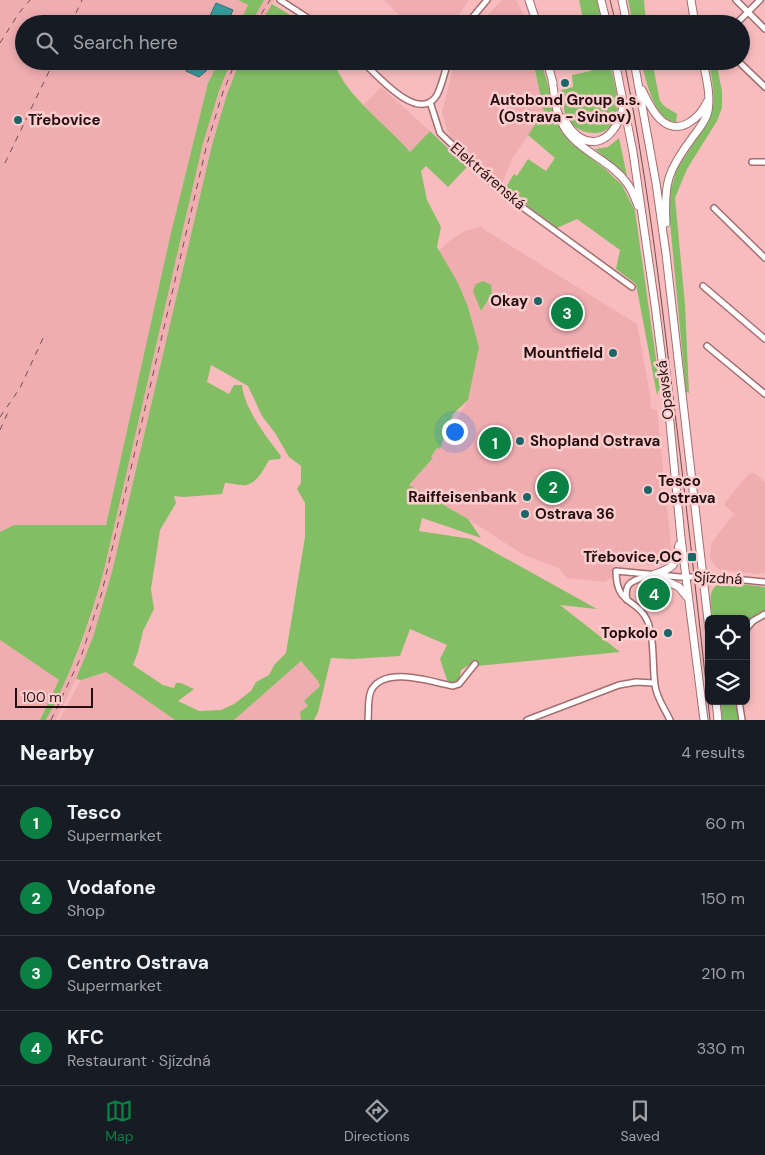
<!DOCTYPE html>
<html lang="en">
<head>
<meta charset="utf-8">
<style>
	:root { --surface:#171b24; --page:#242831; --text:#f1f3f6; --muted:#9ea1a6; --line:#363941; --accent:#0b8043 }
	body { margin:0; font-family:"DM Sans",sans-serif; background:var(--page); color:var(--text) }
	.controls { position:absolute; right:15px; bottom:15px; display:grid; overflow:hidden; border-radius:8px; box-shadow:0 2px 8px #0003 }
	.controls button { width:45px; height:45px; display:grid; place-items:center; padding:0; border:0; border-bottom:1px solid var(--line); background:var(--surface); color:var(--text); font:25px sans-serif }
	.scale { position:absolute; left:15px; bottom:12px; width:78px; box-sizing:border-box; padding-left:5px; border:2px solid #230f10; border-top:0; font-size:14px; line-height:18px; white-space:nowrap; color:#230f10; -webkit-text-stroke:4px #fdcdce; paint-order:stroke }
	.you { position:absolute; left:454px; top:431px; width:18px; height:18px; margin:-12px; border:4px solid #fff; border-radius:50%; background:#1a73e8; box-shadow:0 0 0 8px #1a73e833 }
	.badge { display:grid; place-items:center; width:32px; height:32px; border-radius:50%; background:var(--accent); color:#fff; font-size:16px; font-weight:700 }
	.pin { position:absolute; translate:-50% -50%; border:2px solid #fff; box-shadow:0 1px 5px #0006 }
	.list { margin:0; padding:0; list-style:none }
	h2 { display:flex; justify-content:space-between; align-items:center; height:65px; margin:0; padding:0 20px; font-size:21px }
	h2 small { font-size:16px; font-weight:400; color:var(--muted) }
	.list li { display:grid; grid-template-columns:32px 1fr auto; gap:15px; align-items:center; box-sizing:border-box; height:75px; padding:0 20px; border-top:1px solid var(--line) }
	.list b { display:block; font-size:19px; white-space:nowrap }
	.list p { margin:0; font-size:16px; white-space:nowrap; color:var(--muted) }
	.list em { font-size:16px; font-style:normal; color:var(--muted) }
	.icon { flex:none; width:28px; height:28px; fill:none; stroke:currentColor; stroke-width:2; stroke-linecap:round; stroke-linejoin:round }
	.map { position:relative; flex:none; width:765px; height:720px; overflow:hidden }
	.search { position:absolute; background:var(--surface); box-shadow:0 2px 8px #0003; left:15px; right:15px; top:15px; height:55px; display:flex; align-items:center; gap:12px; box-sizing:border-box; padding:0 18px; border-radius:28px; color:var(--muted); font-size:19px }
	.sheet { height:365px; background:var(--surface) }
	nav { display:flex; justify-content:space-around; align-items:center; box-sizing:border-box; height:70px; border-top:1px solid var(--line); background:var(--surface); font-size:14px; color:var(--muted) }
	nav a { display:grid; justify-items:center; gap:2px }
	nav .on { color:var(--accent) }
	.map>svg:first-child { display:block }
	.built { fill:#efadb0 }
	.green { fill:#83be65; fill-rule:evenodd }
	.water { fill:#359c9d; stroke:#307273 }
	.lines { fill:none; stroke-linecap:round; stroke-linejoin:round }
	.minor-casing { stroke:#a36d70; stroke-width:8 }
	.major-casing { stroke:#a36d70; stroke-width:9 }
	.minor { stroke:#fff; stroke-width:5 }
	.major { stroke:#fff; stroke-width:7 }
	.tram { stroke:#704e4f; stroke-width:1 }
	.rail { stroke:#704e4f; stroke-width:1; stroke-dasharray:6 6; stroke-linecap:butt }
	.poi-dot { fill:#1a6768; stroke:#fdcdce; stroke-width:2 }
	.labels { text-anchor:middle; dominant-baseline:central; stroke-width:5; stroke-linejoin:round; paint-order:stroke }
	.poi-label { font-size:15px; font-weight:bold; fill:#230f10; stroke:#fdcdce; text-anchor:end }
	.street-label { font-size:15px; fill:#230f10; stroke:#fdcdce }
</style>
</head>
<body>
<div class="map">
<svg width="765" height="720" viewBox="0 0 765 720">
	<rect width="100%" height="100%" fill="#f8bcbe"/>
	<!-- built -->
	<path class="built" d="M 0,0 L 238,0 L 248,5 L 239,24 L 24,24 L 24,61 L 219,61 L 208,83 L 170,237 L 106,525 L 14,525 L 0,532 Z
		M 264,0 L 274,0 L 260,24 L 251,24 Z
		M 384,0 L 469,0 L 453,24 L 413,24 L 399,15 Z
		M 502,0 L 516,0 L 523,14 L 525,24 L 479,24 Z
		M 231,61 L 240,61 L 227,94 L 212,145 L 112,572 L 93,637 L 76,679 L 56,720 L 46,720 L 77,655 L 92,614 L 104,570 L 203,143 L 219,91 Z
		M 455,61 L 533,61 L 544,112 L 513,157 L 501,186 L 456,144 L 447,130 L 442,112 Z
		M 381,87 L 430,131 L 410,153 L 363,106 Z
		M 481,226 L 485,230 L 637,324 L 651,400 L 650,408 L 657,410 L 672,555 L 668,555 L 666,562 L 661,565 L 653,566 L 641,564 L 627,554 L 622,559 L 615,560 L 612,565 L 612,578 L 604,582 L 567,578 L 559,568 L 524,555 L 468,519 L 409,485 L 432,459 L 431,457 L 437,448 L 440,449 L 443,442 L 468,400 L 479,347 L 468,307 L 458,283 L 439,251 L 448,242 L 463,232 Z
		M 754,473 L 765,482 L 765,573 L 756,574 L 719,569 L 716,567 L 710,558 L 711,543 L 734,514 L 724,504 L 742,481 L 749,474 Z
		M 0,640 L 59,680 L 40,720 L 0,720 Z
		M 301,661 L 318,681 L 320,686 L 304,701 L 308,706 L 301,720 L 234,720 Z
		M 106,672 L 175,720 L 59,720 L 81,680 Z"/>
	<!-- green -->
	<path class="green" d="M 238,0 L 264,0 L 251,24 L 239,24 L 248,5 Z
		M 579,0 L 597,0 L 602,24 L 584,24 Z
		M 628,0 L 644,0 L 646,24 L 633,24 Z
		M 272,4 L 305,24 L 260,24 Z
		M 219,61 L 231,61 L 219,91 L 203,143 L 104,570 C 90,622 72,672 46,720 L 40,720 L 59,680 L 0,640 L 0,532 L 14,525 L 106,525 L 170,237 L 208,83 Z
		M 240,61 L 333,61 C 348,99 384,122 410,152 L 430,131 L 467,167 L 448,187 L 426,166 L 421,171 L 427,200 L 441,227 L 437,247 L 458,283 L 468,307 L 479,347 L 468,400 L 453,414 L 440,449 L 437,448 L 431,457 L 433,458 L 409,485 L 468,519 L 481,538 L 422,518 L 419,531 L 471,539 L 597,609 L 560,605 L 620,652 L 477,666 L 472,663 L 461,670 L 459,681 L 452,684 L 448,683 L 440,659 L 447,645 L 410,629 L 400,656 L 352,659 L 331,658 L 318,712 L 314,720 L 301,720 L 300,712 L 308,706 L 304,701 L 320,686 L 318,681 L 301,661 L 234,720 L 175,720 L 106,672 L 81,680 L 76,679 L 93,637 L 112,572 L 212,145 L 227,94 ZM 211,365 L 248,386 L 262,416 L 275,433 L 289,457 L 301,466 L 301,483 L 297,489 L 305,503 L 305,537 L 286,653 L 275,664 L 269,675 L 256,682 L 251,691 L 234,704 L 221,710 L 199,711 L 178,701 L 194,689 L 181,683 L 176,683 L 174,688 L 163,685 L 133,665 L 138,652 L 143,631 L 154,609 L 151,589 L 160,530 L 176,503 L 174,496 L 184,497 L 222,494 L 225,483 C 230,483 242,486 246,485 C 257,483 264,469 269,460 L 280,459 L 281,456 C 267,438 244,408 242,385 L 234,385 L 229,394 L 207,382 Z
		M 533,61 L 541,61 L 561,131 L 571,143 L 605,169 L 622,185 L 635,211 L 660,387 L 657,395 L 636,284 L 616,269 L 620,250 L 577,219 L 557,228 L 505,189 L 514,174 L 517,176 L 528,159 L 546,171 L 555,158 L 528,135 L 544,112 Z
		M 590,61 L 609,61 C 612,76 620,96 617,111 C 616,119 611,129 602,132 C 590,136 571,129 566,116 C 563,109 563,98 561,90 L 573,87 L 572,75 L 591,71 Z
		M 641,61 L 652,61 L 660,101 L 664,106 L 677,114 L 676,122 C 655,122 645,78 641,61 Z
		M 709,61 L 716,61 L 722,91 L 722,108 L 717,121 L 687,169 L 675,198 L 685,305 L 689,393 L 686,392 L 669,212 L 671,189 L 677,169 L 710,118 C 717,100 712,80 709,61 Z
		M 619,138 L 627,176 L 595,149 L 608,147 Z
		M 483,281 L 491,285 L 492,294 L 481,311 L 473,291 L 476,284 Z
		M 724,582 L 765,587 L 765,610 L 754,617 L 746,624 L 746,619 L 713,619 C 711,604 705,587 724,582 Z
		M 721,701 L 736,701 L 739,720 L 722,720 Z"/>
	<!-- water -->
	<path class="water" d="M 216,3 L 233,10 L 227,24 L 206,24 Z
		M 188,61 L 211,61 L 206,71 L 199,77 L 186,71 Z"/>
	<g class="lines">
		<defs>
			<path id="minor" d="M 280,0 L 317,24
				M 736,0 L 765,29
				M 467,24 L 487,0
				M 736,24 L 760,0
				M 362,61 C 376,74 419,125 437,95 C 442,85 445,72 448,61
				M 738,61 L 765,87
				M 430,102 L 440,133 L 503,193 L 632,287
				M 752,162 L 765,162
				M 714,208 L 765,258
				M 703,286 L 765,339
				M 707,346 L 765,394
				M 627,600 C 623,582 634,580 649,576
				M 746,629 L 753,621 L 765,614
				M 739,701 L 742,720
				M 368,720 C 369,712 367,696 372,689 C 387,666 431,682 453,686 L 459,684 L 475,664
				M 527,720 L 619,685 L 636,682 L 654,683
				M 670,720 C 665,709 656,697 655,685 C 652,664 655,639 647,620 C 637,598 616,606 616,571 L 680,577 L 715,577 L 765,582"/>
			<path id="major" d="M 529,0 L 537,24
				M 601,0 L 607,24
				M 622,0 L 627,24
				M 691,0 L 695,24
				M 547,61 L 553,83
				M 615,61 L 633,152 L 655,305 L 670,423 L 681,538 L 704,720
				M 634,61 L 656,183 L 666,254 L 709,629
				M 552,80 C 555,96 555,112 563,125 C 577,151 609,159 626,182 C 632,189 635,198 638,206
				M 642,90 C 647,100 652,112 661,120 C 679,136 699,119 707,102
				M 564,118 C 583,156 615,145 623,107
				M 666,223 C 664,185 667,172 690,141 C 696,132 706,122 708,111 C 711,95 706,77 703,61
				M 653,575 C 674,567 675,568 679,545
				M 653,575 L 679,587 L 687,597
				M 716,701 L 718,720"/>
		</defs>
		<!-- minor casing -->
		<use href="#minor" class="minor-casing"/>
		<!-- major casing -->
		<use href="#major" class="major-casing"/>
		<!-- minor -->
		<use href="#minor" class="minor"/>
		<!-- major -->
		<use href="#major" class="major"/>
		<!-- tram -->
		<path class="tram" d="M 610,0 L 616,24
			M 624,61 C 644,161 657,262 669,364 C 684,482 697,601 710,720"/>
		<!-- rail -->
		<path class="rail" d="M 71,24 L 82,0
			M 255,24 L 270,0
			M 0,43 L 19,13 L 30,0
			M 5,163 L 54,61
			M 0,417 L 20,388 L 44,336
			M 0,430 L 9,410
			M 51,720 L 81,657 L 102,592 L 207,144 L 223,92 L 236,61"/>
	</g>
	<!-- markers -->
	<g class="poi-dot">
		<circle cx="565" cy="83" r="5"/>
		<circle cx="18" cy="120" r="5"/>
		<circle cx="538" cy="301" r="5"/>
		<circle cx="613" cy="353" r="5"/>
		<circle cx="520" cy="441" r="5"/>
		<circle cx="648" cy="490" r="5"/>
		<circle cx="527" cy="497" r="5"/>
		<circle cx="525" cy="514" r="5"/>
		<rect x="687" y="552" width="10" height="10" rx="2.5"/>
		<circle cx="668" cy="633" r="5"/>
	</g>
	<g class="labels">
		<!-- poi labels -->
		<g class="poi-label">
			<text x="565" y="100" text-anchor="middle">Autobond Group a.s.<tspan x="565" dy="17">(Ostrava - Svinov)</tspan></text>
			<text x="28" y="120" text-anchor="start">Třebovice</text>
			<text x="528" y="301">Okay</text>
			<text x="603" y="353">Mountfield</text>
			<text x="530" y="441" text-anchor="start">Shopland Ostrava</text>
			<text x="658" y="481" text-anchor="start">Tesco<tspan x="658" dy="17">Ostrava</tspan></text>
			<text x="517" y="497">Raiffeisenbank</text>
			<text x="535" y="514" text-anchor="start">Ostrava 36</text>
			<text x="682" y="557">Třebovice,OC</text>
			<text x="658" y="633">Topkolo</text>
		</g>
		<!-- street labels -->
		<g class="street-label">
			<text transform="translate(488 176) rotate(41)">Elektrárenská</text>
			<text transform="translate(665 390) rotate(-97)">Opavská</text>
			<text transform="translate(718 578) rotate(3)">Sjízdná</text>
		</g>
	</g>
</svg>
<div class="controls">
<button><svg class="icon" aria-label="locate" viewBox="0 0 24 24"><circle cx="12" cy="12" r="6"/><path d="M12 2v4M12 18v4M2 12h4M18 12h4"/></svg></button>
<button><svg class="icon" aria-label="layers" viewBox="0 0 24 24"><path d="M12 4l9 5-9 5-9-5zM3 14l9 5 9-5"/></svg></button>
</div>
<div class="scale">100 m</div>
<div class="you"></div>
<div class="pin badge" style="left:495px;top:443px">1</div>
<div class="pin badge" style="left:553px;top:487px">2</div>
<div class="pin badge" style="left:567px;top:313px">3</div>
<div class="pin badge" style="left:654px;top:594px">4</div>
<div class="search"><svg class="icon" aria-label="search" viewBox="0 0 24 24"><circle cx="10" cy="10" r="6"/><path d="M15 15l6 6"/></svg>Search here</div>
</div>
<section class="sheet">
<h2>Nearby<small>4 results</small></h2>
<ul class="list">
<li><span class="badge">1</span><div><b>Tesco</b><p>Supermarket</p></div><em>60 m</em></li>
<li><span class="badge">2</span><div><b>Vodafone</b><p>Shop</p></div><em>150 m</em></li>
<li><span class="badge">3</span><div><b>Centro Ostrava</b><p>Supermarket</p></div><em>210 m</em></li>
<li><span class="badge">4</span><div><b>KFC</b><p>Restaurant · Sjízdná</p></div><em>330 m</em></li>
</ul>
</section>
<nav>
<a class="on"><svg class="icon" aria-label="map" viewBox="0 0 24 24"><path d="M3 6l6-2 6 2 6-2v14l-6 2-6-2-6 2zM9 4v14M15 6v14"/></svg>Map</a>
<a><svg class="icon" aria-label="directions" viewBox="0 0 24 24"><path d="M12 3l9 9-9 9-9-9zM9 14v-3h6M13 9l2 2-2 2"/></svg>Directions</a>
<a><svg class="icon" aria-label="saved" viewBox="0 0 24 24"><path d="M7 4h10v16l-5-4-5 4z"/></svg>Saved</a>
</nav>
</body>
</html>
